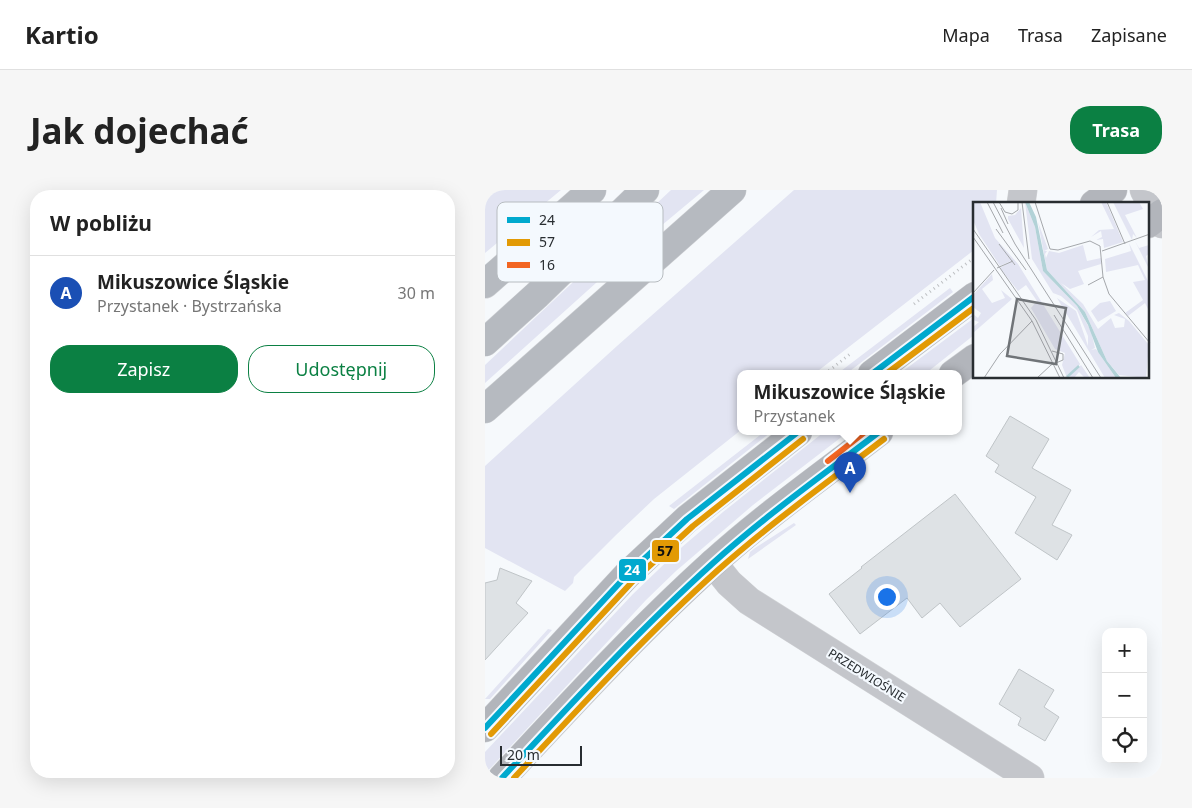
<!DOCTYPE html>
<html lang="pl">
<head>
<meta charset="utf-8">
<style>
	:root { --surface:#fff; --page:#f6f6f6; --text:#222; --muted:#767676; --line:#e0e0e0; --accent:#0b8043 }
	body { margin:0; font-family:"Noto Sans",sans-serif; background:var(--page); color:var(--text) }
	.controls { position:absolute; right:15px; bottom:15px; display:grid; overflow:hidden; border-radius:10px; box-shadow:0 5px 20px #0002 }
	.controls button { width:45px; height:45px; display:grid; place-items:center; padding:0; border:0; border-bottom:1px solid var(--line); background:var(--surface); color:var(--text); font:25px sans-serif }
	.scale { position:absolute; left:15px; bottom:12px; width:82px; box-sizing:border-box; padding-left:5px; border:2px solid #282d31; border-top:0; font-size:14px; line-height:18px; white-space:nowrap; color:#282d31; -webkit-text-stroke:4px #f4f9fe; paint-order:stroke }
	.you { position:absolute; left:401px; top:406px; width:18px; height:18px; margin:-12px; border:4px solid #fff; border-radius:50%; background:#1a73e8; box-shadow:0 0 0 8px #1a73e833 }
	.badge { display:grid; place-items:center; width:32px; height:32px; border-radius:50%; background:var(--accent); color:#fff; font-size:16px; font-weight:700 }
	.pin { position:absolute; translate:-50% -41px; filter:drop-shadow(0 1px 2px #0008) }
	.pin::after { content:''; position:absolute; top:26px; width:18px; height:15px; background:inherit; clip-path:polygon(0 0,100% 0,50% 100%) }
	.popup { position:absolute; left:252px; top:180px; width:225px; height:65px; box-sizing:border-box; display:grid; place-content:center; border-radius:10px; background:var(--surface); filter:drop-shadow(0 1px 4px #0005); font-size:16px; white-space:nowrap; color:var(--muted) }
	.popup b { font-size:19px; color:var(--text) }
	.popup::after { content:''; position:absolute; left:50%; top:100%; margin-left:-10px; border:10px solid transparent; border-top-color:var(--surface) }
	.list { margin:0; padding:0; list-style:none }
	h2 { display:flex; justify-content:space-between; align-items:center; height:65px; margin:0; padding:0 20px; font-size:21px }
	h2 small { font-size:16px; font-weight:400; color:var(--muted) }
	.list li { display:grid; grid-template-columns:32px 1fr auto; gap:15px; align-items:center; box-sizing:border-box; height:75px; padding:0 20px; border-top:1px solid var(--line) }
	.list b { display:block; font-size:19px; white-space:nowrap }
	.list p { margin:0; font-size:16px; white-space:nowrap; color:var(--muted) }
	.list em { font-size:16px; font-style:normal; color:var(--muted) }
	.actions { display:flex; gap:10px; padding:15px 20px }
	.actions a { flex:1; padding:11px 0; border:1px solid var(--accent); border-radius:20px; text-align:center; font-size:18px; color:var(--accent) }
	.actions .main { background:var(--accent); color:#fff }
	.icon { flex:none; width:28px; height:28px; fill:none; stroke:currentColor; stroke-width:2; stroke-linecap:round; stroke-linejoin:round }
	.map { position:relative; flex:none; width:677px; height:588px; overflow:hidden; border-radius:20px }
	header { display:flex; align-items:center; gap:30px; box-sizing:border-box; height:70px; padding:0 25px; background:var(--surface); border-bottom:1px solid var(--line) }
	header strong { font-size:24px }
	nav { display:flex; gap:28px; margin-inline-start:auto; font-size:18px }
	.intro { display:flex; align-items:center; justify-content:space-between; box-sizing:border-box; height:120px; padding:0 30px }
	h1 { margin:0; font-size:35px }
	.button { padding:12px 22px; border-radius:20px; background:var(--accent); color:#fff; font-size:18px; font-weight:700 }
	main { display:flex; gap:30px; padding:0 30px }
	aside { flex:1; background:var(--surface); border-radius:20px; box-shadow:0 5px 20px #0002 }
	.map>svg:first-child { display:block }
	.green { fill:#e2e4f2 }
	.building { fill:#dee2e5; stroke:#bfc4c7 }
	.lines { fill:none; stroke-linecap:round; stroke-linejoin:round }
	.minor-casing { stroke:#d2d4d7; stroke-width:29 }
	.major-casing { stroke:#d2d4d7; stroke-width:29 }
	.highway-casing { stroke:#d2d4d7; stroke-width:29 }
	.path { stroke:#bec0c3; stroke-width:3; stroke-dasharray:1 4; stroke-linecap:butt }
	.minor { stroke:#c4c6cb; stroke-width:28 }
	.major { stroke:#b2b5bb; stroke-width:28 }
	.highway { stroke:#b6bac0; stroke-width:28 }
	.bus-1-casing { stroke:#f4f9fe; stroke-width:10 }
	.bus-2-casing { stroke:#f4f9fe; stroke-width:10 }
	.bus-3-casing { stroke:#f4f9fe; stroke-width:10 }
	.bus-1 { stroke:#00a9ce; stroke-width:6 }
	.bus-2 { stroke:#e29a05; stroke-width:6 }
	.bus-3 { stroke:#f26522; stroke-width:6 }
	.labels { text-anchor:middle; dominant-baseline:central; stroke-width:4.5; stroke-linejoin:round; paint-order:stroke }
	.street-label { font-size:12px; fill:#282d31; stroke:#f4f9fe }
	.inset-river { fill:none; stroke:#b2d2d7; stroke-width:2.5 }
	.inset-road { fill:none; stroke:#a4a7ab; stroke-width:1 }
	.view { fill:#707478; fill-opacity:0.15; stroke:#707478; stroke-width:2.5 }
	.inset-edge { fill:none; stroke:#282d31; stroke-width:2.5 }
	.key { fill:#f4f9fe; stroke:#b7bcc0; stroke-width:1 }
	.key-label { font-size:14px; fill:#282d31 }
	.line-badge { stroke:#f4f9fe; stroke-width:2 }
	.badge-label { font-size:14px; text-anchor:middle; font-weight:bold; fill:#fff }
	.pale-badge-label { font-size:14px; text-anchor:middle; font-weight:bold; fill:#111 }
</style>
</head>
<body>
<header>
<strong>Kartio</strong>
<nav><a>Mapa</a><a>Trasa</a><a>Zapisane</a></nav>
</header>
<div class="intro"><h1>Jak dojechać</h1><a class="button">Trasa</a></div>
<main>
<aside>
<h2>W pobliżu<small></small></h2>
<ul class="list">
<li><span class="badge" style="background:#1a4fb4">A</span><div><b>Mikuszowice Śląskie</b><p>Przystanek · Bystrzańska</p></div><em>30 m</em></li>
</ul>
<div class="actions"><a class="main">Zapisz</a><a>Udostępnij</a></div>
</aside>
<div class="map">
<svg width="677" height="588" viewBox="0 0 677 588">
	<rect width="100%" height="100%" fill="#f6f9fc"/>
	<!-- green -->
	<path class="green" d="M 0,0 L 76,0 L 0,63 Z
		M 186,0 L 219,0 L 152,56 L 0,193 L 0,175 Z
		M 309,0 L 512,0 L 511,14 L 490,14 L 489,60 L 329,184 L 256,184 L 256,240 L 169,309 L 131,345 L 89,387 L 88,393 L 80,401 L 0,358 L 0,276 L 132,156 Z
		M 465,98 L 468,102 L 361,184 L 352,184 Z
		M 489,128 L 489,145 L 440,184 L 414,184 Z
		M 279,242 L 286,242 L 189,319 L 184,316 Z
		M 339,242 L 363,242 L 268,315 L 191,381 L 161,410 L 0,584 L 0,562 L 148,404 L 197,357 L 238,322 Z
		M 309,333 L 311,335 L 263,369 L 265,362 L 270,358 Z
		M 63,439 L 67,440 L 5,509 L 0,509 Z"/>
	<!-- building -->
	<path class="building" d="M 525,226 L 564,249 L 547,278 L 586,300 L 567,335 L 587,345 L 572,370 L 530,343 L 551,307 L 510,282 L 514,275 L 501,266 Z
		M 470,304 L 536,389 L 475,437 L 455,413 L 437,428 L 422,408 L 375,444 L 344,404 L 377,378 L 376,377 Z
		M 15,378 L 47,391 L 31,413 L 43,423 L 0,470 L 0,393 L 12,390 Z
		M 534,479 L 569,500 L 559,517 L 574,527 L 560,551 L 533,535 L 536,528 L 514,514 Z"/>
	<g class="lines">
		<defs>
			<path id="minor" d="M 659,0 L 677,34
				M 536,14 L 538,0
				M 228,373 L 244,393 L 264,411 L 545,588"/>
			<path id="major" d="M 609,14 L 628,0
				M 663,34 L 677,23
				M 387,184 L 490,106
				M 468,184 L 490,168
				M 0,538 L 142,385 L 202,329 L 313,242
				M 17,588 C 85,515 153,441 227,374 C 280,326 338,285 394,242"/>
			<path id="highway" d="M 0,94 L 107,0
				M 0,152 L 52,105 L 160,0
				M 0,219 L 247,0"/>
		</defs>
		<!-- minor casing -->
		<use href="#minor" class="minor-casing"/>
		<!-- major casing -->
		<use href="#major" class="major-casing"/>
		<!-- highway casing -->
		<use href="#highway" class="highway-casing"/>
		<!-- path -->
		<path class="path" d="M 429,114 L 490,67
			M 340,184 L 365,164"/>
		<!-- minor -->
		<use href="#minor" class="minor"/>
		<!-- major -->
		<use href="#major" class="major"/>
		<!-- highway -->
		<use href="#highway" class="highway"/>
		<defs>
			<path id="bus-1" d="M 387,184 L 490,106
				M 0,538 L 142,385 L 202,329 L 313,242
				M 17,588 C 85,515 153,441 227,374 C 280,326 338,285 394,242"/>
			<path id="bus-2" d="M 401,184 L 490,117
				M 6,544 L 148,391 L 208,336 L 318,249
				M 29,588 C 95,517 161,445 233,380 C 286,333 343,292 399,249"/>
			<path id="bus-3" d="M 343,271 L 380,242"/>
		</defs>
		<!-- bus-1 casing -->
		<use href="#bus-1" class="bus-1-casing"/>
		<!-- bus-2 casing -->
		<use href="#bus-2" class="bus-2-casing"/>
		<!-- bus-3 casing -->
		<use href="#bus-3" class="bus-3-casing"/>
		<!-- bus-1 -->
		<use href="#bus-1" class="bus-1"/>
		<!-- bus-2 -->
		<use href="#bus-2" class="bus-2"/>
		<!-- bus-3 -->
		<use href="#bus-3" class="bus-3"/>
	</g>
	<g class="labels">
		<!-- street labels -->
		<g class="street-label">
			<text transform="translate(382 485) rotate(32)">PRZEDWIOŚNIE</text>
		</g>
	</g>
	<!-- overview -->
	<g transform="translate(488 12)">
		<rect width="176" height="176" fill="#f6f9fc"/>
		<path d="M 0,0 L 7,0 L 22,36 L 45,62 L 107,162 L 103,168 L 108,163 L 117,176 L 112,176 L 106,170 L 101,176 L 94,176 L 89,163 L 92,151 L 82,147 L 58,106 L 64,99 L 53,83 L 45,89 L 27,66 L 38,59 L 27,64 L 6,32 L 0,18 ZM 52,0 L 62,25 L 70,69 L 104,104 L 118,129 L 122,146 L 118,148 L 123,147 L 143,176 L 132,176 L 84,96 L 103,109 L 115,144 L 115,134 L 104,108 L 88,94 L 80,91 L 59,57 ZM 128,0 L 133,0 L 150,40 L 131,46 L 130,37 L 123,38 L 129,35 L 128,29 L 118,35 L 126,28 L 141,27 ZM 140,0 L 166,0 L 170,7 L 152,13 L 164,36 L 160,32 L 159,38 ZM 48,6 L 51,46 L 35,17 L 35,14 L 42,13 ZM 65,20 L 75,47 L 71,49 L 74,49 L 72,52 L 73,56 L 76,49 L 86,51 L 110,43 L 114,59 L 128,56 L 128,62 L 105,69 L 111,82 L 97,87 L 88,81 L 110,102 L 125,127 L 138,116 L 142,126 L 151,125 L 152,117 L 141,113 L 146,111 L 156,119 L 176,143 L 173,176 L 146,173 L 134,159 L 112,110 L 74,68 ZM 162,39 L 166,46 L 176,43 L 176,52 L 173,54 L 176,67 ZM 156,41 L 176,81 L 176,109 L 172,101 L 155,114 L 152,111 L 170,98 L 160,80 L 172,78 L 165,63 L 133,70 L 132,57 L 158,49 ZM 19,72 L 20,78 L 9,87 L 19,101 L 32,96 L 28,88 L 39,97 L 0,131 L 0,125 L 6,120 L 0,118 L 0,112 L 5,116 L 8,111 L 0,105 L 0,93 ZM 137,99 L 143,109 L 125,120 L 118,109 L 127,101 Z" fill="#e2e4f2"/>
		<path d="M 52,0 L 56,0 L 63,15 L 74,68 L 112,110 L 134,159 L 148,176 L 143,176 L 125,150 L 115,123 L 104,104 L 70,69 L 62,25 Z" fill="#b2d2d7"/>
		<path class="inset-river" d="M 94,175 L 106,164"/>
		<path class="inset-road" d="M 14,0 L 30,31M 20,0 L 42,42 L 128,176M 26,0 L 32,10 L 39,12 L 45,8 L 45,0M 49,0 L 56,57M 62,0 L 77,47 L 85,48 L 117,39 L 127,44 L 130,75 L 136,92 L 177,141M 134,0 L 152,42M 28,6 L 35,22M 0,27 L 63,118 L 91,176M 23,27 L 53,68M 0,35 L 59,119 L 87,176M 26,42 L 42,63M 129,49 L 177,32M 24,66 L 40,59M 115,83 L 130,75M 0,91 L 21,68M 81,113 L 120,176M 11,176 L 27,152 L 59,119M 64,176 L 78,163 L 90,158 L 90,152 L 79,149"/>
		<path class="view" d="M 44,97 L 93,106 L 83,162 L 34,154 Z"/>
		<rect width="176" height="176" class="inset-edge"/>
	</g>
	<!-- legend -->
	<rect x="12" y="12" width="166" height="80" rx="8" class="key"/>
	<rect x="22" y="27" width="23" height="6" fill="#00a9ce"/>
	<rect x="22" y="49" width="23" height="7" fill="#e29a05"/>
	<rect x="22" y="72" width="23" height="6" fill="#f26522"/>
	<g class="key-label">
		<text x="54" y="35">24</text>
		<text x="54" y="57">57</text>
		<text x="54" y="80">16</text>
	</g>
	<g class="line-badge">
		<rect x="166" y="349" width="29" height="24" rx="5" fill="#e29a05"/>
		<rect x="133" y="368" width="29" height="24" rx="5" fill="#00a9ce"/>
	</g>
	<g class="badge-label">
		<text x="147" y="385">24</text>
	</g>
	<g class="pale-badge-label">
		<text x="180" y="366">57</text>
	</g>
</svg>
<div class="controls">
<button>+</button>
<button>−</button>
<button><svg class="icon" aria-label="locate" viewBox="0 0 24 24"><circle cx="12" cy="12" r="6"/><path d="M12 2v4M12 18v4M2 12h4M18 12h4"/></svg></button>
</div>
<div class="scale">20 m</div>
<div class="you"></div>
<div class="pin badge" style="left:365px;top:303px;background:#1a4fb4">A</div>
<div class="popup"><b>Mikuszowice Śląskie</b>Przystanek</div>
</div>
</main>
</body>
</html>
